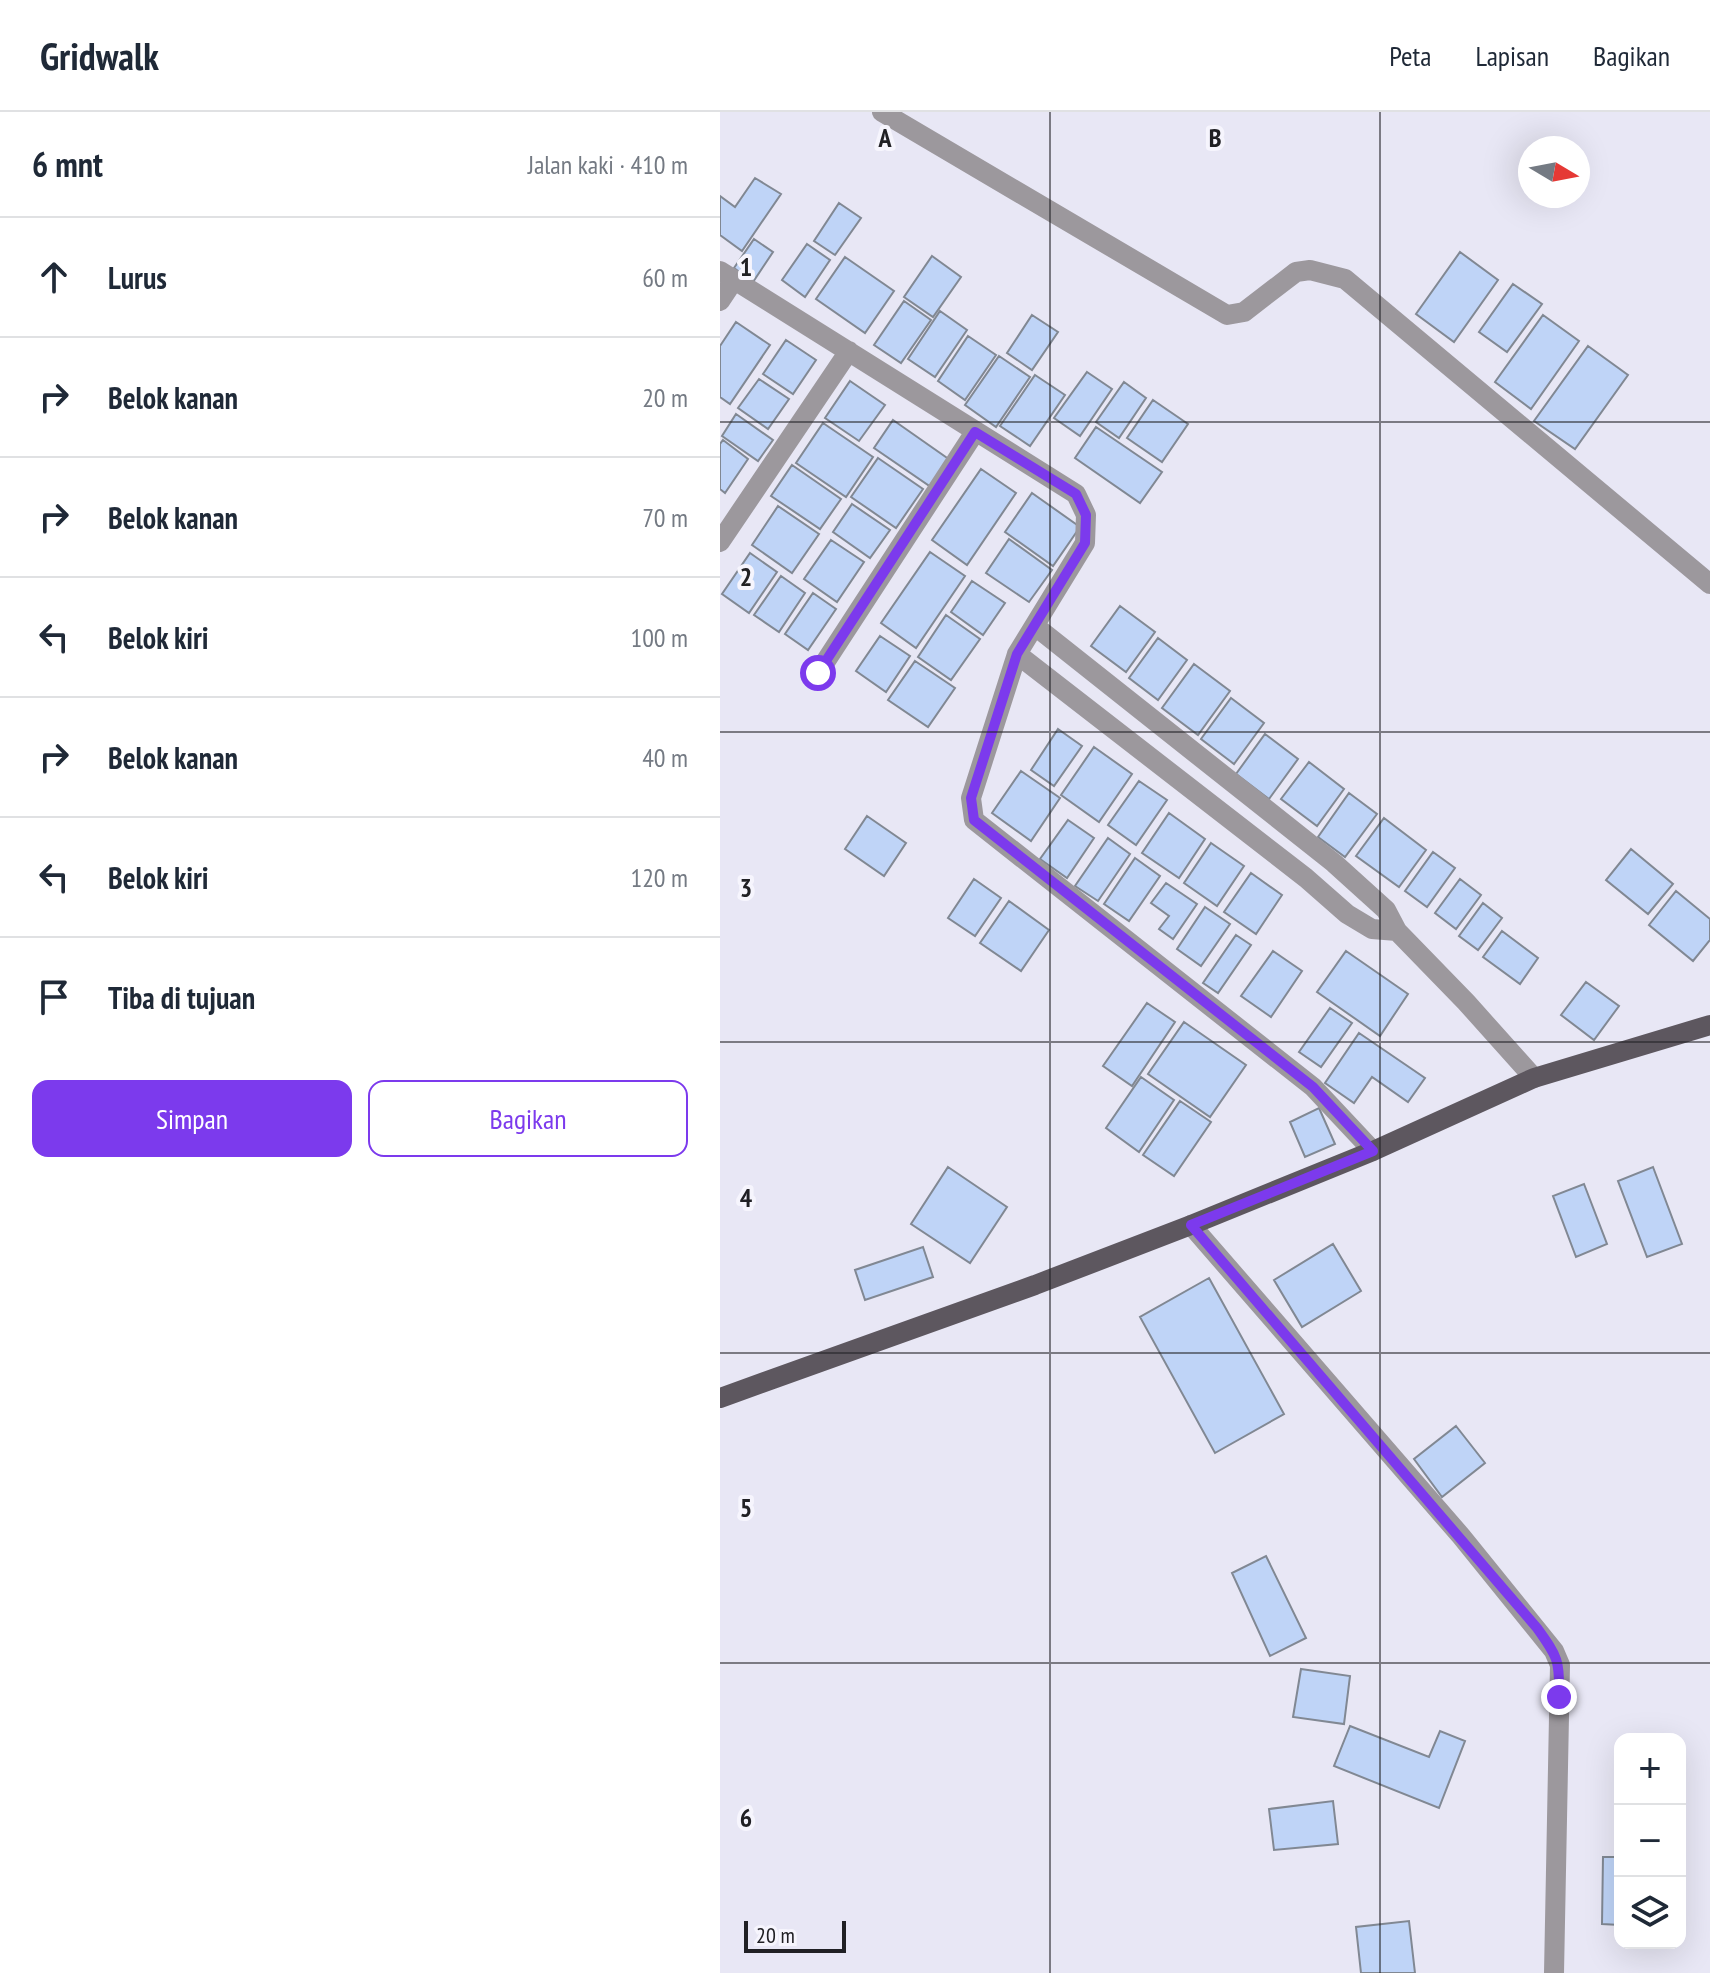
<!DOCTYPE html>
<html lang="id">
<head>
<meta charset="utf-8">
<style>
	:root { --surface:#fff; --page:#f2f2f3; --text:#1f2937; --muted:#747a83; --line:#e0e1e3; --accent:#7c3aed }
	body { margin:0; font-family:"PT Sans Narrow",sans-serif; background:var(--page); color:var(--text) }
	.controls { position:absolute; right:24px; bottom:24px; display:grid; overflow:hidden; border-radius:16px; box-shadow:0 8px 32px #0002 }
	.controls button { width:72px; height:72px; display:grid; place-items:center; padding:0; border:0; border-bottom:2px solid var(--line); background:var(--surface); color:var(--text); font:40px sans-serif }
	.compass { position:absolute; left:798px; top:24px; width:72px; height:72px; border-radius:50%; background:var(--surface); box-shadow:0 8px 32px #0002; rotate:100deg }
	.scale { position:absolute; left:24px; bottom:20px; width:102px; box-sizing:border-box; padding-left:8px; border:4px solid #202024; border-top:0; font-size:22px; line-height:28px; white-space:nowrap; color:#202024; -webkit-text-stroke:6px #f6f5fd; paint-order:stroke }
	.stop { position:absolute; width:24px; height:24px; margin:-18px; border:6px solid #7c3aed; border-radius:50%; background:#fff }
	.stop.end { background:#7c3aed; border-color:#fff; box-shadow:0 2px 8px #0008 }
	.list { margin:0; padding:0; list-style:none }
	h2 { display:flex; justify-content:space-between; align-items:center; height:104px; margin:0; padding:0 32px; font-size:34px }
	h2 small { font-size:26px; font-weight:400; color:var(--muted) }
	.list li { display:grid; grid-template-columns:52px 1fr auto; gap:24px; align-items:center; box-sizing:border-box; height:120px; padding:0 32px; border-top:2px solid var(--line) }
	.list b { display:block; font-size:30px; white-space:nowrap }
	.list em { font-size:26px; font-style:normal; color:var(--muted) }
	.actions { display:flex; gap:16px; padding:24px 32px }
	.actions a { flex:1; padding:18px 0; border:2px solid var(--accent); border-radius:16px; text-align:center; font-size:28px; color:var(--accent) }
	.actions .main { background:var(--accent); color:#fff }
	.icon { flex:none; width:44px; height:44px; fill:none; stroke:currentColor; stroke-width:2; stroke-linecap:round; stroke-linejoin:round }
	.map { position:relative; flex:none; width:990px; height:1861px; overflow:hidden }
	header { display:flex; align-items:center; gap:48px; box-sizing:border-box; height:112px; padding:0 40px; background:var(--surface); border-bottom:2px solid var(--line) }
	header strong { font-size:38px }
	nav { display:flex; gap:44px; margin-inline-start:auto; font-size:28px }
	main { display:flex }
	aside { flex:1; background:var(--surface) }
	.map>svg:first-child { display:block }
	.building { fill:#bfd4f7; stroke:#818893; stroke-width:2 }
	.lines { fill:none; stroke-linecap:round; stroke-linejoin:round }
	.street { stroke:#9c989d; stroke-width:20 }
	.primary { stroke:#5d575f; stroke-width:20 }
	.route { stroke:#7c3aed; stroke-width:10 }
	.grid { fill:none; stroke:#202024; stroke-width:2; stroke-opacity:0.55 }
	.grid-label { font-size:26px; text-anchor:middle; font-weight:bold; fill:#202024; stroke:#f6f5fd; stroke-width:8; stroke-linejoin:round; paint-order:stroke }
</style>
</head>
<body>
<header>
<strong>Gridwalk</strong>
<nav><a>Peta</a><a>Lapisan</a><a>Bagikan</a></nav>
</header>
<main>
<aside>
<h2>6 mnt<small>Jalan kaki · 410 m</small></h2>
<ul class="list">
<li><svg class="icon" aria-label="ahead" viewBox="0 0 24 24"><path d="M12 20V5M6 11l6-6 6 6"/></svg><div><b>Lurus</b></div><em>60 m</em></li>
<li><svg class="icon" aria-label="right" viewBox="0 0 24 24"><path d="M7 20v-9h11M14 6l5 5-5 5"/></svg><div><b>Belok kanan</b></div><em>20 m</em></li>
<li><svg class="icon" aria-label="right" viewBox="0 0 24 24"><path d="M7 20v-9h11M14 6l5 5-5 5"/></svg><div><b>Belok kanan</b></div><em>70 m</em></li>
<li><svg class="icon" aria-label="left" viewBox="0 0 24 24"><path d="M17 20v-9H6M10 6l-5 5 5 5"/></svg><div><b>Belok kiri</b></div><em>100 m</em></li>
<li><svg class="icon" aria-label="right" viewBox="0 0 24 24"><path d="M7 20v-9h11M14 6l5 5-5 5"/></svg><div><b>Belok kanan</b></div><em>40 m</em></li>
<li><svg class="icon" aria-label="left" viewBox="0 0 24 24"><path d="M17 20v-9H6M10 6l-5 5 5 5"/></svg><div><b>Belok kiri</b></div><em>120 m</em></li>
<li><svg class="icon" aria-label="arrive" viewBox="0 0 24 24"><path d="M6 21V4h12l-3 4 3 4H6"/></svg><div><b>Tiba di tujuan</b></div></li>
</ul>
<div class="actions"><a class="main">Simpan</a><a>Bagikan</a></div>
</aside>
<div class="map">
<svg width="990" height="1861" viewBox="0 0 990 1861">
	<rect width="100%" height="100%" fill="#e8e7f5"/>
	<!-- building -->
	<path class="building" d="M 35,66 L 61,82 L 22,139 L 0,123 L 0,84 L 15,95 Z
		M 119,91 L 141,106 L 115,143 L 94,129 Z
		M 34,127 L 53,140 L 33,170 L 14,156 Z
		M 87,132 L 110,148 L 85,185 L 62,168 Z
		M 740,140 L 778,168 L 734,230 L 696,202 Z
		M 212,144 L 241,165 L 213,205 L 184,185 Z
		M 125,145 L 174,179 L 145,221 L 96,187 Z
		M 793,172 L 822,192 L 787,240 L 759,220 Z
		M 184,189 L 211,208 L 181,251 L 154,233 Z
		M 220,199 L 247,218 L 215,265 L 188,247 Z
		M 312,203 L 338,220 L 312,258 L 287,241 Z
		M 823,203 L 859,229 L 811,297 L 775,270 Z
		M 16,210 L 50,233 L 10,292 L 0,285 L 0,234 Z
		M 248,224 L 276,243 L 245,288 L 218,269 Z
		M 66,228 L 96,248 L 73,282 L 43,262 Z
		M 868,234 L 908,263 L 855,337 L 814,309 Z
		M 279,244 L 310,265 L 276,315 L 245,293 Z
		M 367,260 L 392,277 L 360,324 L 334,306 Z
		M 315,263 L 345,283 L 310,334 L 280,314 Z
		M 39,267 L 69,287 L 48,317 L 18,296 Z
		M 130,269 L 165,293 L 139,329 L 105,306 Z
		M 404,270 L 426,286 L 399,326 L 376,310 Z
		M 433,288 L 468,312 L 442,350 L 407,326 Z
		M 16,302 L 53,328 L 38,349 L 2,324 Z
		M 173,308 L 230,348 L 211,375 L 154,336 Z
		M 103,311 L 153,345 L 126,385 L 76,351 Z
		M 376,315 L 442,360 L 420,391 L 355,346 Z
		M 3,328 L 28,347 L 5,381 L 0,377 L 0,332 Z
		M 158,346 L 203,377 L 176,416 L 131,385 Z
		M 72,353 L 121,387 L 100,417 L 51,384 Z
		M 261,357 L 296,381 L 247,453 L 212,428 Z
		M 312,381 L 360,415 L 333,454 L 285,420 Z
		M 132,392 L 170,418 L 150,446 L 113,420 Z
		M 58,394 L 99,422 L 72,461 L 32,433 Z
		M 289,427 L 332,458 L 309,490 L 266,461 Z
		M 111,428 L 144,450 L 117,490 L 84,467 Z
		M 210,440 L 245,464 L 196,536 L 161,511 Z
		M 30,441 L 57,460 L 29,501 L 2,482 Z
		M 61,464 L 85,481 L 59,520 L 34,503 Z
		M 252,469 L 285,491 L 263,523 L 231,500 Z
		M 93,481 L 116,497 L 88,538 L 65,522 Z
		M 400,494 L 435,520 L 406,560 L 371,534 Z
		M 226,503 L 260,527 L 231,568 L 198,545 Z
		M 160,524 L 190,544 L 166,580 L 136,559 Z
		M 438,526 L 467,548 L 438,588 L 409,566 Z
		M 195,549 L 235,576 L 208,615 L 168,588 Z
		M 474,552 L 510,579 L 478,623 L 442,596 Z
		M 511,586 L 544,611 L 514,652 L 481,627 Z
		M 338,617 L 362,634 L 334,674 L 311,658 Z
		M 545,622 L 578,647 L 549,687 L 516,662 Z
		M 374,635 L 412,662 L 379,710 L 341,683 Z
		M 589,650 L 624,677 L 597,714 L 561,687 Z
		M 301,659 L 340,686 L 311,729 L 272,701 Z
		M 419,669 L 447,688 L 416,733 L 388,713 Z
		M 629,681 L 657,702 L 625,745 L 598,725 Z
		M 449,701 L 485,727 L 459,766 L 422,741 Z
		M 147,704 L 186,731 L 164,764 L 125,737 Z
		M 664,706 L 706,738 L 679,775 L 636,744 Z
		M 348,708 L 374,726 L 347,766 L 320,747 Z
		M 388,726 L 410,742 L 378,789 L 355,774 Z
		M 491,731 L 524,754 L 497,794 L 464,771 Z
		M 911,737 L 953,772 L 928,802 L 886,768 Z
		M 713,740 L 735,756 L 707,795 L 685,779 Z
		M 415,746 L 440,764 L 409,809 L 384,792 Z
		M 531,761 L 562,783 L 536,822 L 504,800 Z
		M 254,767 L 281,786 L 255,824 L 228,806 Z
		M 740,767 L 761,783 L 736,817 L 715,801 Z
		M 446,771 L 477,792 L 453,827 L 439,817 L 449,804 L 431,791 Z
		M 956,779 L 990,807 L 990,828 L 973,849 L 929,813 Z
		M 289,789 L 329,818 L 301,859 L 260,831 Z
		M 763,791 L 782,806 L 758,838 L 739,824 Z
		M 485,795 L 510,812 L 481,854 L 457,837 Z
		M 782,819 L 818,846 L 800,872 L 763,845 Z
		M 516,823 L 531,833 L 498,881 L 483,871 Z
		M 553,839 L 582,859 L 551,905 L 521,884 Z
		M 626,839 L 688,882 L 660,924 L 597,880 Z
		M 866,870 L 899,894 L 874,928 L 841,903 Z
		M 427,891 L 455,910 L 412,974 L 383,954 Z
		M 610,896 L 632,911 L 601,955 L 579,940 Z
		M 464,910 L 526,953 L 490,1005 L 428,962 Z
		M 639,921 L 705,966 L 688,990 L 652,965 L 634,991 L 605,971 Z
		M 421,965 L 454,988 L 419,1040 L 386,1016 Z
		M 460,989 L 491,1010 L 454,1064 L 423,1043 Z
		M 599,996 L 615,1032 L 585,1045 L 570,1010 Z
		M 228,1055 L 287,1095 L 250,1151 L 191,1112 Z
		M 933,1055 L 962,1132 L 927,1145 L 898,1069 Z
		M 864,1072 L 887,1132 L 856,1145 L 833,1084 Z
		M 613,1132 L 641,1179 L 582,1215 L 554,1168 Z
		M 203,1135 L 213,1165 L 145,1188 L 135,1158 Z
		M 489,1166 L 564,1302 L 495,1341 L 420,1205 Z
		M 736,1314 L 765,1351 L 722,1385 L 694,1347 Z
		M 546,1444 L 586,1526 L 550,1544 L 512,1461 Z
		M 581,1557 L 630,1564 L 624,1612 L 573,1605 Z
		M 630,1614 L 709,1645 L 720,1619 L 745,1629 L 719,1696 L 614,1654 Z
		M 613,1689 L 618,1732 L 554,1738 L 549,1697 Z
		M 883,1745 L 900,1745 L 900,1813 L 882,1812 Z
		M 960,1747 L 965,1747 L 964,1815 L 960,1814 Z
		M 689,1809 L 695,1861 L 641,1861 L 636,1815 Z"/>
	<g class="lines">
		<!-- street -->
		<path class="street" d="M 162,0 L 507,203 L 524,200 L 576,160 L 590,158 L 625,167 L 990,472
			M 0,159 L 356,382 L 366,403 L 365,431 L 297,542 L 251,686 L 254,708 L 593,975 L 653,1039
			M 0,189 L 14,168
			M 0,430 L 129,239
			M 315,514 L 614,751 L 666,798 L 677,819 L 746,890 L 814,966
			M 297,542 L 586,766 L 627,802 L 652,817 L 677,819
			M 98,561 L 255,320
			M 471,1113 L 741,1424 L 834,1539 L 840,1553 L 834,1861"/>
		<!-- primary -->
		<path class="primary" d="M 0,1286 L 315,1173 L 471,1113 L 653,1039 L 814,966 L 990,913"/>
	</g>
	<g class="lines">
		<!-- route -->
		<path class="route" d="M 98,561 L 255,320 L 356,382 L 366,403 L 365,431 L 297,542 L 251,686 L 254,708 L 593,975 L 653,1039 L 471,1113 L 817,1516 C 838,1545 840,1549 839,1585"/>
	</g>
	<!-- grid -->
	<path class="grid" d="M 330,0 L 330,1861M 660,0 L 660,1861M 0,310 L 990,310M 0,620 L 990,620M 0,930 L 990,930M 0,1241 L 990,1241M 0,1551 L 990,1551"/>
	<g class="grid-label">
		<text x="165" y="35">A</text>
		<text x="495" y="35">B</text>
		<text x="26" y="164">1</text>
		<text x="26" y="474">2</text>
		<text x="26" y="785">3</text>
		<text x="26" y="1095">4</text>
		<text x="26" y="1405">5</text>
		<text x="26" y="1715">6</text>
	</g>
</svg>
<div class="controls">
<button>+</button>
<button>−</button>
<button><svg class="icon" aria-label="layers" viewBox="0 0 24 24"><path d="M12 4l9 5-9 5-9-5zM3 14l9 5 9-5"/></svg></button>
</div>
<svg class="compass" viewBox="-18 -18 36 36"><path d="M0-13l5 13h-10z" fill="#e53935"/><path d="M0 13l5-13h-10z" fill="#747a83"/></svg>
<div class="scale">20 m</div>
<div class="stop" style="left:98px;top:561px"></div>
<div class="stop end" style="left:839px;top:1585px"></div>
</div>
</main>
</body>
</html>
